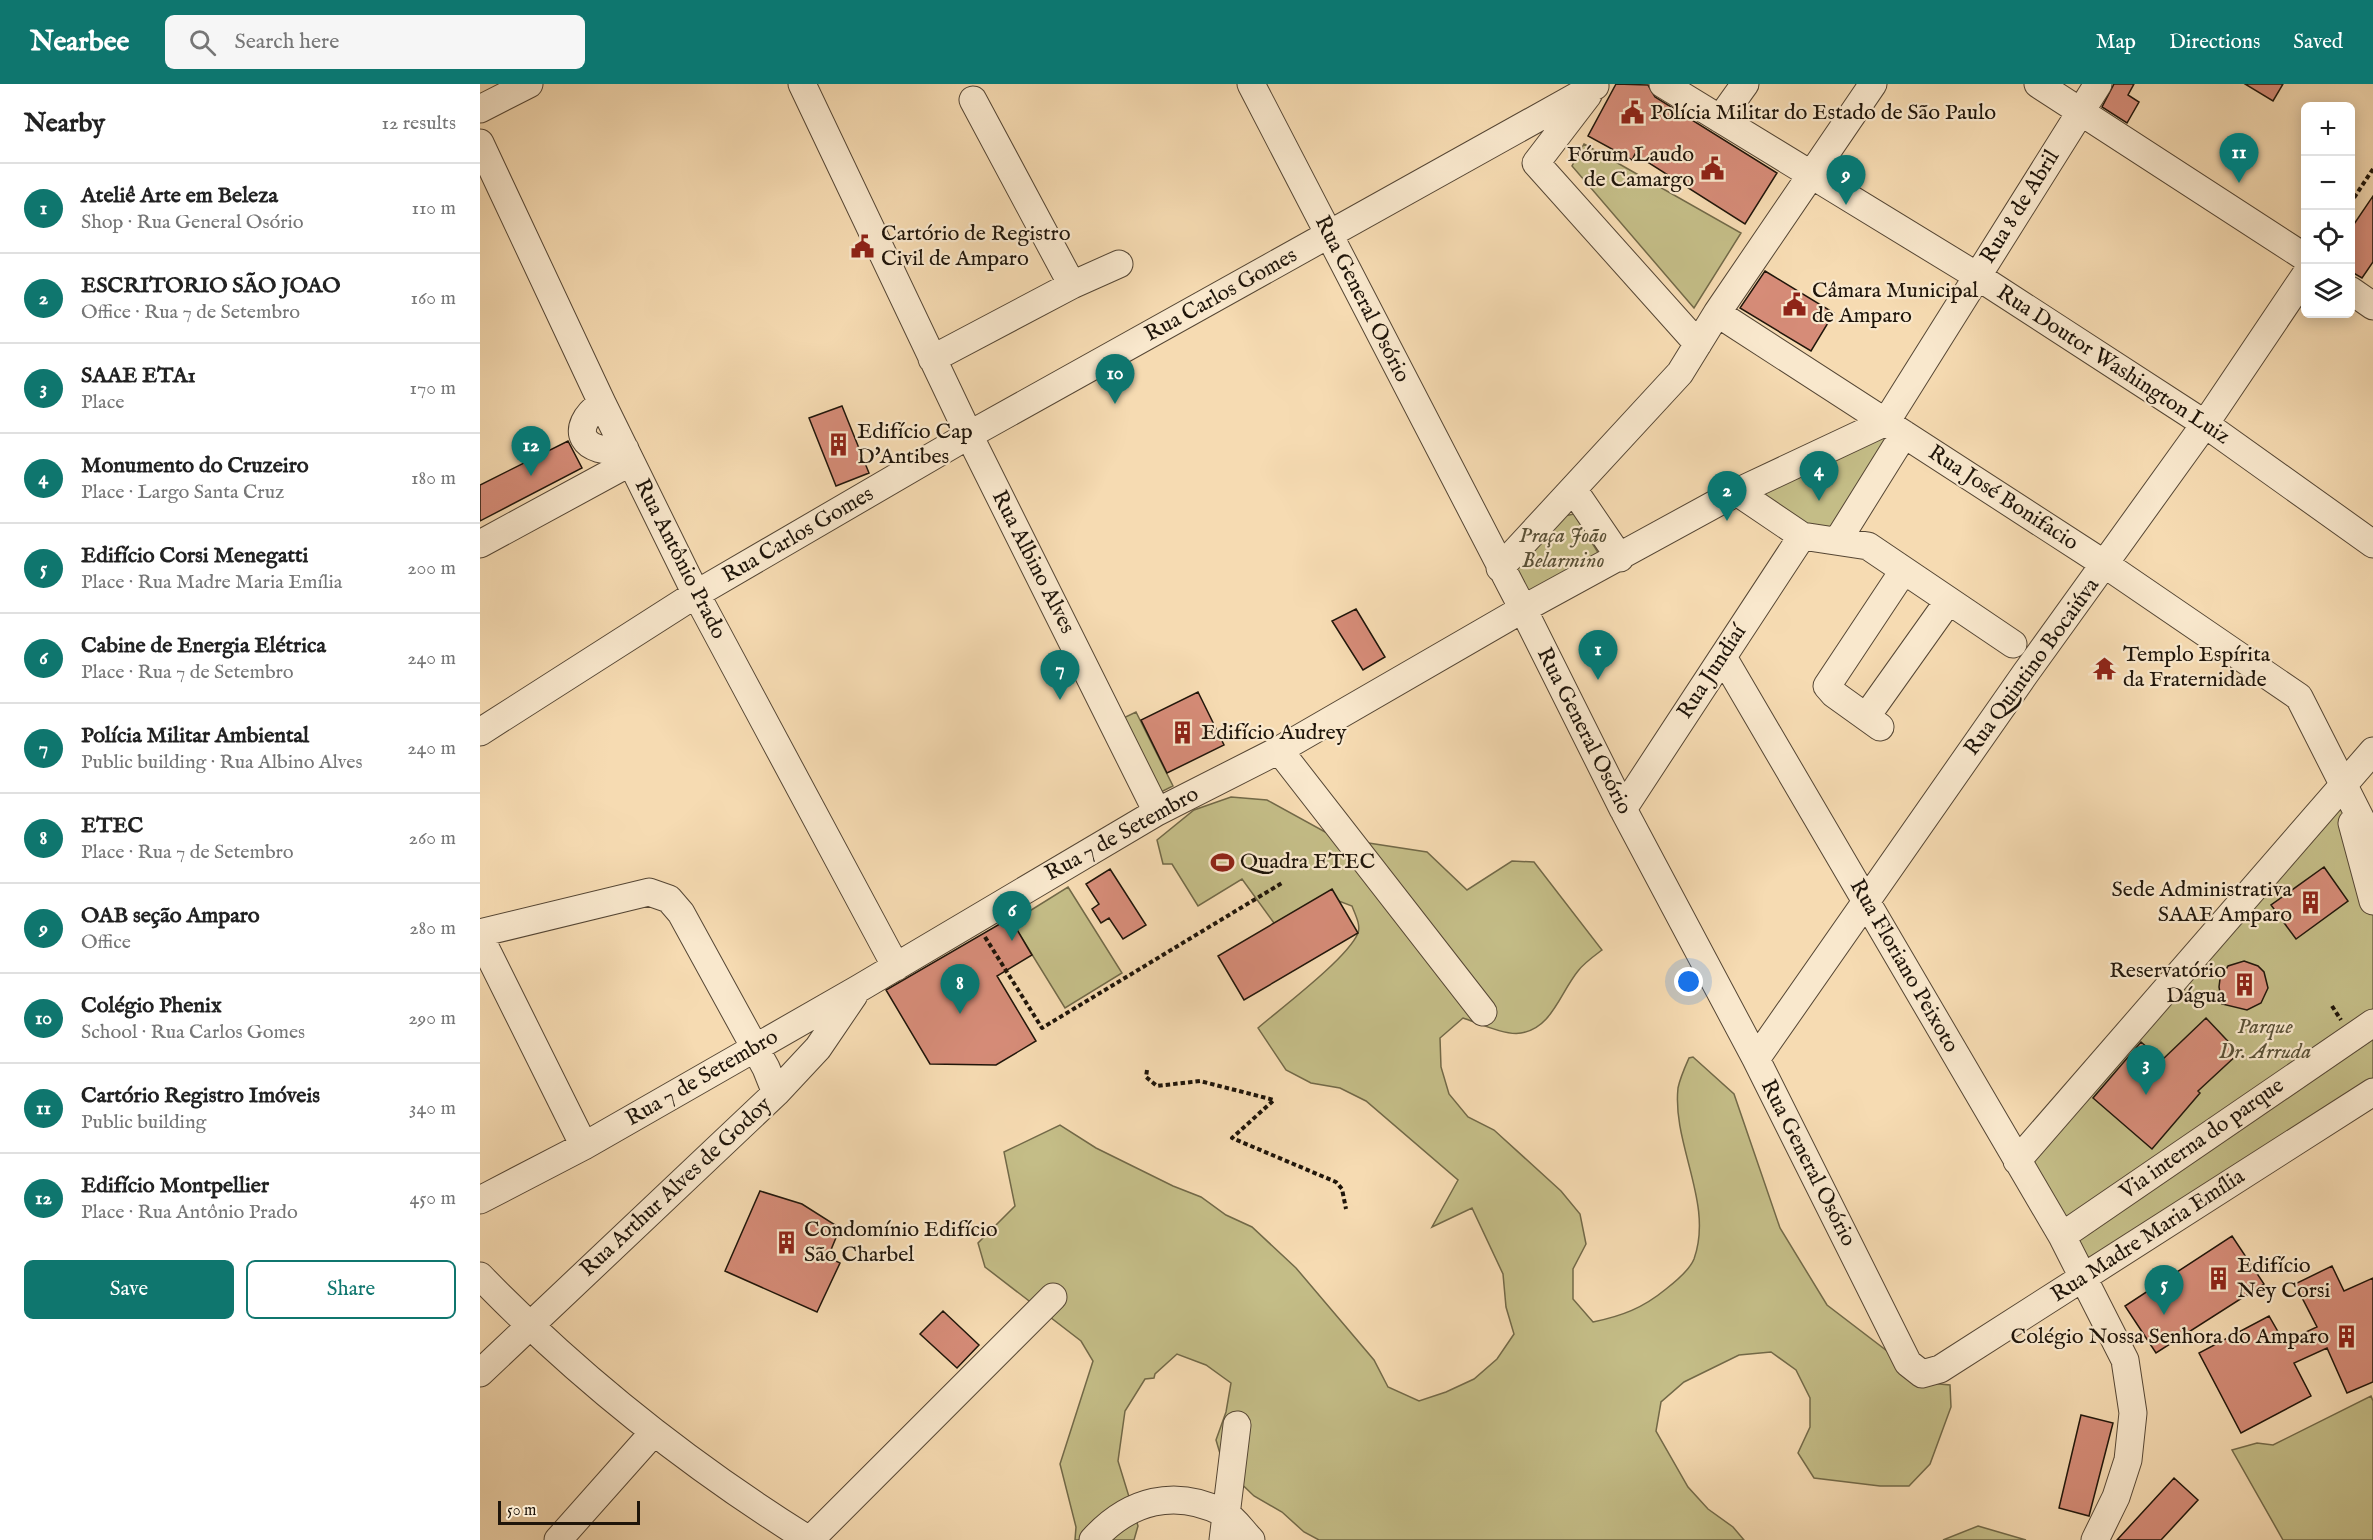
<!DOCTYPE html>
<html lang="en">
<head>
<meta charset="utf-8">
<style>
	:root { --surface:#fff; --page:#f6f6f6; --text:#222; --muted:#767676; --line:#e0e0e0; --accent:#0f766e }
	body { margin:0; font-family:"IM FELL English",serif; background:var(--page); color:var(--text) }
	.controls { position:absolute; right:18px; top:18px; display:grid; overflow:hidden; border-radius:9px; box-shadow:0 3px 15px #0003 }
	.controls button { width:54px; height:54px; display:grid; place-items:center; padding:0; border:0; border-bottom:2px solid var(--line); background:var(--surface); color:var(--text); font:30px sans-serif }
	.scale { position:absolute; left:18px; bottom:15px; width:142px; box-sizing:border-box; padding-left:6px; border:3px solid #1f150a; border-top:0; font-size:16px; line-height:21px; white-space:nowrap; color:#1f150a; -webkit-text-stroke:4px #f9e8cd; paint-order:stroke }
	.you { position:absolute; left:1209px; top:898px; width:21px; height:21px; margin:-15px; border:4px solid #fff; border-radius:50%; background:#1a73e8; box-shadow:0 0 0 9px #1a73e833 }
	.badge { display:grid; place-items:center; width:39px; height:39px; border-radius:50%; background:var(--accent); color:#fff; font-size:20px; font-weight:700 }
	.pin { position:absolute; translate:-50% -50px; filter:drop-shadow(0 2px 3px #0008) }
	.pin::after { content:''; position:absolute; top:32px; width:21px; height:18px; background:inherit; clip-path:polygon(0 0,100% 0,50% 100%) }
	.list { margin:0; padding:0; list-style:none }
	h2 { display:flex; justify-content:space-between; align-items:center; height:78px; margin:0; padding:0 24px; font-size:26px }
	h2 small { font-size:20px; font-weight:400; color:var(--muted) }
	.list li { display:grid; grid-template-columns:39px 1fr auto; gap:18px; align-items:center; box-sizing:border-box; height:90px; padding:0 24px; border-top:2px solid var(--line) }
	.list b { display:block; font-size:22px; white-space:nowrap }
	.list p { margin:0; font-size:20px; white-space:nowrap; color:var(--muted) }
	.list em { font-size:20px; font-style:normal; color:var(--muted) }
	.actions { display:flex; gap:12px; padding:18px 24px }
	.actions a { flex:1; padding:14px 0; border:2px solid var(--accent); border-radius:9px; text-align:center; font-size:21px; color:var(--accent) }
	.actions .main { background:var(--accent); color:#fff }
	.icon { flex:none; width:33px; height:33px; fill:none; stroke:currentColor; stroke-width:2; stroke-linecap:round; stroke-linejoin:round }
	.map { position:relative; flex:none; width:1893px; height:1456px; overflow:hidden }
	header { display:flex; align-items:center; gap:36px; box-sizing:border-box; height:84px; padding:0 30px; background:var(--accent); color:#fff }
	header strong { font-size:28px }
	nav { display:flex; gap:33px; margin-inline-start:auto; font-size:21px }
	.search { width:420px; height:54px; background:var(--page); display:flex; align-items:center; gap:15px; box-sizing:border-box; padding:0 21px; border-radius:9px; color:var(--muted); font-size:22px }
	main { display:flex }
	aside { flex:1; background:var(--surface) }
	.map>svg:first-child { display:block }
	.green { fill:#c4bd87; stroke:#726948; stroke-width:1.5 }
	.building { fill:#d68c78; stroke:#1f150a; stroke-width:1.5 }
	.lines { fill:none; stroke-linecap:round; stroke-linejoin:round }
	.minor-casing { stroke:#554634; stroke-width:29 }
	.path { stroke:#1f150a; stroke-width:4; stroke-dasharray:4.5 3; stroke-linecap:butt }
	.minor { stroke:#f9e8cd; stroke-width:27 }
	.labels { text-anchor:middle; dominant-baseline:central; stroke-width:4.5; stroke-linejoin:round; paint-order:stroke }
	.poi-label { font-size:22px; fill:#1f150a; stroke:#f9e8cd; text-anchor:start }
	.street-label { font-size:22px; fill:#1f150a; stroke:#f9e8cd }
	.park-label { font-size:22px; font-style:italic; fill:#595036; stroke:#f9e8cd }
</style>
</head>
<body>
<header>
<strong>Nearbee</strong>
<div class="search"><svg class="icon" aria-label="search" viewBox="0 0 24 24"><circle cx="10" cy="10" r="6"/><path d="M15 15l6 6"/></svg>Search here</div>
<nav><a>Map</a><a>Directions</a><a>Saved</a></nav>
</header>
<main>
<aside>
<h2>Nearby<small>12 results</small></h2>
<ul class="list">
<li><span class="badge">1</span><div><b>Ateliê Arte em Beleza</b><p>Shop · Rua General Osório</p></div><em>110 m</em></li>
<li><span class="badge">2</span><div><b>ESCRITORIO SÃO JOAO</b><p>Office · Rua 7 de Setembro</p></div><em>160 m</em></li>
<li><span class="badge">3</span><div><b>SAAE ETA1</b><p>Place</p></div><em>170 m</em></li>
<li><span class="badge">4</span><div><b>Monumento do Cruzeiro</b><p>Place · Largo Santa Cruz</p></div><em>180 m</em></li>
<li><span class="badge">5</span><div><b>Edifício Corsi Menegatti</b><p>Place · Rua Madre Maria Emília</p></div><em>200 m</em></li>
<li><span class="badge">6</span><div><b>Cabine de Energia Elétrica</b><p>Place · Rua 7 de Setembro</p></div><em>240 m</em></li>
<li><span class="badge">7</span><div><b>Polícia Militar Ambiental</b><p>Public building · Rua Albino Alves</p></div><em>240 m</em></li>
<li><span class="badge">8</span><div><b>ETEC</b><p>Place · Rua 7 de Setembro</p></div><em>260 m</em></li>
<li><span class="badge">9</span><div><b>OAB seção Amparo</b><p>Office</p></div><em>280 m</em></li>
<li><span class="badge">10</span><div><b>Colégio Phenix</b><p>School · Rua Carlos Gomes</p></div><em>290 m</em></li>
<li><span class="badge">11</span><div><b>Cartório Registro Imóveis</b><p>Public building</p></div><em>340 m</em></li>
<li><span class="badge">12</span><div><b>Edifício Montpellier</b><p>Place · Rua Antônio Prado</p></div><em>450 m</em></li>
</ul>
<div class="actions"><a class="main">Save</a><a>Share</a></div>
</aside>
<div class="map">
<svg width="1893" height="1456" viewBox="0 0 1893 1456">
	<rect width="100%" height="100%" fill="#f6dbb2"/>
	<filter id="stains"><feTurbulence type="fractalNoise" baseFrequency=".00333" numOctaves="4"/><feColorMatrix values="0 0 0 0 .2 0 0 0 0 .09 0 0 0 0 .02 0 0 0 .5 -.17"/></filter>
	<radialGradient id="worn" r=".72"><stop offset=".6" stop-color="#630" stop-opacity="0"/><stop offset="1" stop-color="#630" stop-opacity=".3"/></radialGradient>
	<!-- green -->
	<path class="green" d="M 1104,60 L 1261,149 L 1214,224 L 1092,82 Z
		M 1404,348 L 1413,354 L 1354,455 L 1265,404 Z
		M 1094,430 L 1119,470 L 1047,508 L 1033,485 L 1084,432 Z
		M 656,628 L 693,702 L 673,712 L 635,638 Z
		M 1861,705 L 1893,763 L 1893,1011 L 1610,1204 L 1539,1078 Z
		M 751,713 L 787,716 L 856,754 L 947,768 L 987,806 L 1032,777 L 1054,778 L 1122,866 C 1114,872 1104,879 1098,887 C 1080,909 1072,944 1041,949 C 1026,952 998,939 983,934 L 960,954 L 961,983 L 969,1010 L 988,1033 L 1014,1046 L 1081,1107 L 1100,1130 L 1106,1160 L 1093,1185 L 1093,1215 L 1113,1238 C 1142,1232 1163,1224 1186,1205 C 1195,1198 1210,1185 1214,1175 C 1234,1119 1192,1061 1198,1004 C 1200,994 1205,983 1209,974 L 1213,973 L 1254,1010 L 1300,1144 L 1347,1221 L 1449,1299 L 1470,1301 L 1471,1323 L 1450,1380 L 1429,1402 L 1400,1402 L 1334,1394 L 1318,1369 L 1330,1343 L 1330,1314 L 1316,1286 L 1291,1268 L 1259,1271 L 1204,1298 L 1181,1318 L 1176,1347 L 1208,1403 L 1228,1425 L 1253,1443 L 1264,1456 L 839,1456 L 824,1448 L 802,1428 L 774,1412 L 744,1383 L 736,1356 L 746,1328 L 751,1299 L 726,1281 L 697,1270 L 675,1290 L 674,1294 L 665,1295 L 645,1327 L 638,1377 L 658,1442 L 654,1456 L 595,1456 L 596,1443 L 580,1380 L 613,1277 L 601,1257 L 505,1183 L 498,1159 L 535,1122 L 524,1068 L 580,1041 L 616,1064 L 693,1102 L 721,1113 L 746,1131 L 772,1143 L 816,1184 L 894,1276 L 908,1303 L 939,1317 L 966,1308 L 994,1295 L 1017,1275 L 1034,1250 L 1026,1223 L 1023,1190 L 992,1124 L 952,1143 L 978,1096 L 886,1017 L 860,1004 L 831,999 L 806,986 L 778,944 C 800,925 868,874 878,849 C 881,841 875,830 872,822 L 859,817 L 814,840 L 794,839 L 762,795 L 718,822 L 692,780 L 683,780 L 677,756 L 714,726 Z
		M 588,803 L 642,889 L 585,924 L 532,838 Z
		M 1891,1312 L 1893,1317 L 1893,1456 L 1803,1456 L 1752,1366 L 1777,1359 L 1793,1361 Z
		M 1498,1442 L 1546,1456 L 1463,1456 Z"/>
	<!-- building -->
	<path class="building" d="M 1136,0 L 1168,1 L 1175,13 L 1297,89 L 1265,140 L 1155,70 L 1152,76 L 1108,52 Z
		M 1634,0 L 1654,0 L 1648,11 L 1659,18 L 1647,39 L 1622,23 Z
		M 1765,0 L 1803,0 L 1793,17 Z
		M 1893,112 L 1893,178 L 1882,194 L 1870,187 L 1870,146 Z
		M 1285,187 L 1354,229 L 1331,267 L 1260,224 Z
		M 362,322 L 389,389 L 356,402 L 329,334 Z
		M 88,357 L 102,384 L 0,437 L 0,401 Z
		M 876,525 L 905,573 L 883,586 L 852,537 Z
		M 718,608 L 744,661 L 687,689 L 661,636 Z
		M 1844,783 L 1868,817 L 1816,855 L 1791,821 Z
		M 630,785 L 666,841 L 643,855 L 629,834 L 621,839 L 612,825 L 619,820 L 606,800 Z
		M 852,805 L 878,849 L 764,916 L 738,872 Z
		M 530,834 L 552,871 L 517,892 L 556,957 L 516,981 L 450,980 L 406,906 Z
		M 1764,877 L 1778,882 L 1784,888 L 1788,904 L 1781,919 L 1767,926 L 1742,920 L 1739,903 L 1740,895 L 1748,882 Z
		M 1726,934 L 1759,969 L 1718,1007 L 1720,1009 L 1672,1065 L 1613,1014 L 1661,958 L 1682,976 Z
		M 280,1107 L 322,1120 L 360,1144 L 348,1173 L 360,1179 L 337,1228 L 245,1187 Z
		M 1752,1152 L 1784,1200 L 1676,1269 L 1645,1222 Z
		M 1852,1182 L 1864,1207 L 1893,1194 L 1893,1298 L 1867,1309 L 1847,1264 L 1814,1279 L 1831,1312 L 1761,1349 L 1719,1269 L 1789,1232 L 1804,1258 L 1837,1243 L 1815,1200 Z
		M 463,1227 L 499,1261 L 477,1284 L 440,1250 Z
		M 1601,1331 L 1633,1339 L 1609,1432 L 1579,1424 Z
		M 1694,1394 L 1718,1416 L 1681,1456 L 1637,1456 Z"/>
	<g class="lines">
		<defs>
			<path id="minor" d="M 322,0 L 489,351 L 677,728
				M 771,0 L 1043,525 L 1143,725 L 1276,975 L 1428,1279 L 1442,1290 L 1460,1285 L 1893,1008
				M 1183,0 L 1497,192 L 1725,340 L 1893,460
				M 1558,0 L 1826,174
				M 1108,11 L 1056,79 L 1218,260
				M 493,16 L 592,201
				M 0,25 L 49,0
				M 1240,35 L 1265,0
				M 0,59 L 122,319 L 216,510 L 416,883
				M 1870,206 L 1893,222
				M 1237,229 L 1626,481 L 1819,613 L 1893,759
				M 452,275 L 592,201 L 639,180
				M 122,319 C 86,345 103,372 145,365
				M 1093,405 L 1140,474
				M 1257,408 L 1322,452 L 1388,462 L 1533,560
				M 1358,456 L 1424,350
				M 0,460 L 151,378
				M 1020,484 L 1200,289 L 1237,229 L 1393,0
				M 1243,573 L 1582,1152 L 1645,1276 L 1653,1329 L 1648,1376 L 1636,1413 L 1615,1456
				M 1386,633 L 1460,529
				M 1400,643 L 1354,610 L 1347,602 L 1416,498
				M 0,648 L 216,510 L 489,351 L 1115,2
				M 799,666 L 1003,928
				M 1143,725 L 1322,452
				M 1872,739 L 1893,817
				M 0,849 L 169,808 L 189,815 L 201,829 L 286,984 L 296,1009
				M 0,853 L 104,1062
				M 1276,975 L 1545,590 L 1725,340 L 1826,190
				M 1537,1077 L 1893,667
				M 0,1116 L 104,1062 L 378,905 L 677,728 L 799,666 L 1043,525 L 1257,408 L 1406,338 L 1618,0
				M 1582,1152 L 1893,939
				M 0,1192 C 98,1293 209,1381 329,1456
				M 0,1289 L 296,1009 L 338,964 L 374,911
				M 78,1456 L 173,1349
				M 330,1456 L 573,1213
				M 613,1456 C 649,1416 695,1404 744,1429 C 754,1434 763,1448 771,1456
				M 743,1456 L 757,1341"/>
		</defs>
		<!-- minor casing -->
		<use href="#minor" class="minor-casing"/>
		<!-- path -->
		<path class="path" d="M 1870,120 L 1893,85
			M 505,853 L 562,944 L 802,799
			M 1852,922 L 1861,936
			M 667,986 L 666,993 L 677,1002 L 720,997 L 794,1016 L 752,1054 L 856,1098 L 862,1105 L 866,1125"/>
		<!-- minor -->
		<use href="#minor" class="minor"/>
	</g>
	<!-- icons -->
	<defs>
		<symbol id="civic-bare" viewBox="-9 -9 18 18"><path d="M-.6-6.5H3V-4.5H.6V-3L4-1V1h2V6H-6V1h2V-1L-.6-3ZM-1.2 2.5V6h2.4V2.5Z" fill="#8f2418" stroke="#f9e8cd" stroke-width="2.5" paint-order="stroke"/></symbol>
		<symbol id="building-bare" viewBox="-9 -9 18 18"><path d="M-4-6H4V6H1V3H-1V6H-4ZM-2.5-4.3h1.7v1.8h-1.7ZM.8-4.3h1.7v1.8H.8ZM-2.5-1h1.7V.8h-1.7ZM.8-1h1.7V.8H.8Z" fill="#8f2418" stroke="#f9e8cd" stroke-width="2.5" paint-order="stroke"/></symbol>
		<symbol id="temple-bare" viewBox="-9 -9 18 18"><path d="M0-6L5-2H3V0L6.5 2.5H4V6H1.5V3h-3V6H-4V2.5H-6.5L-3 0V-2H-5Z" fill="#8f2418" stroke="#f9e8cd" stroke-width="2.5" paint-order="stroke"/></symbol>
		<symbol id="stadium-bare" viewBox="-9 -9 18 18"><path d="M0-5a6.5 5 0 1 0 0 10a6.5 5 0 1 0 0-10ZM-3.5-1.8h7v3.6h-7Z" fill="#8f2418" stroke="#f9e8cd" stroke-width="2.5" paint-order="stroke"/></symbol>
	</defs>
	<g fill-rule="evenodd">
		<use href="#civic-bare" x="1136" y="12" width="33" height="33"/>
		<use href="#civic-bare" x="1216" y="68" width="33" height="33"/>
		<use href="#civic-bare" x="366" y="146" width="33" height="33"/>
		<use href="#civic-bare" x="1298" y="204" width="33" height="33"/>
		<use href="#building-bare" x="342" y="344" width="33" height="33"/>
		<use href="#temple-bare" x="1608" y="568" width="33" height="33"/>
		<use href="#building-bare" x="686" y="632" width="33" height="33"/>
		<use href="#stadium-bare" x="726" y="762" width="33" height="33"/>
		<use href="#building-bare" x="1814" y="802" width="33" height="33"/>
		<use href="#building-bare" x="1748" y="884" width="33" height="33"/>
		<use href="#building-bare" x="290" y="1142" width="33" height="33"/>
		<use href="#building-bare" x="1722" y="1178" width="33" height="33"/>
		<use href="#building-bare" x="1850" y="1236" width="33" height="33"/>
	</g>
	<g class="labels">
		<!-- poi labels -->
		<g class="poi-label">
			<text x="1170" y="29">Polícia Militar do Estado de São Paulo</text>
			<text x="1214" y="71" text-anchor="end">Fórum Laudo<tspan x="1214" dy="25">de Camargo</tspan></text>
			<text x="401" y="150">Cartório de Registro<tspan x="401" dy="25">Civil de Amparo</tspan></text>
			<text x="1332" y="207">Câmara Municipal<tspan x="1332" dy="25">de Amparo</tspan></text>
			<text x="377" y="348">Edifício Cap<tspan x="377" dy="25">D'Antibes</tspan></text>
			<text x="1643" y="571">Templo Espírita<tspan x="1643" dy="25">da Fraternidade</tspan></text>
			<text x="721" y="649">Edifício Audrey</text>
			<text x="760" y="778">Quadra ETEC</text>
			<text x="1812" y="806" text-anchor="end">Sede Administrativa<tspan x="1812" dy="25">SAAE Amparo</tspan></text>
			<text x="1746" y="887" text-anchor="end">Reservatório<tspan x="1746" dy="25">Dágua</tspan></text>
			<text x="324" y="1146">Condomínio Edifício<tspan x="324" dy="25">São Charbel</tspan></text>
			<text x="1757" y="1182">Edifício<tspan x="1757" dy="25">Ney Corsi</tspan></text>
			<text x="1849" y="1253" text-anchor="end">Colégio Nossa Senhora do Amparo</text>
		</g>
		<!-- street labels -->
		<g class="street-label">
			<text transform="translate(1540 123) rotate(-58)">Rua 8 de Abril</text>
			<text transform="translate(741 211) rotate(-29)">Rua Carlos Gomes</text>
			<text transform="translate(882 215) rotate(63)">Rua General Osório</text>
			<text transform="translate(1633 281) rotate(33)">Rua Doutor Washington Luiz</text>
			<text transform="translate(1523 414) rotate(33)">Rua José Bonifacio</text>
			<text transform="translate(318 451) rotate(-30)">Rua Carlos Gomes</text>
			<text transform="translate(200 475) rotate(63)">Rua Antônio Prado</text>
			<text transform="translate(553 478) rotate(63)">Rua Albino Alves</text>
			<text transform="translate(1552 583) rotate(-54)">Rua Quintino Bocaiúva</text>
			<text transform="translate(1232 588) rotate(-57)">Rua Jundiaí</text>
			<text transform="translate(1104 647) rotate(63)">Rua General Osório</text>
			<text transform="translate(642 750) rotate(-29)">Rua 7 de Setembro</text>
			<text transform="translate(1424 882) rotate(60)">Rua Floriano Peixoto</text>
			<text transform="translate(222 994) rotate(-30)">Rua 7 de Setembro</text>
			<text transform="translate(1722 1055) rotate(-35)">Via interna do parque</text>
			<text transform="translate(1328 1079) rotate(63)">Rua General Osório</text>
			<text transform="translate(196 1103) rotate(-43)">Rua Arthur Alves de Godoy</text>
			<text transform="translate(1668 1152) rotate(-33)">Rua Madre Maria Emília</text>
		</g>
		<!-- park labels -->
		<g class="park-label">
			<text x="1083" y="452">Praça João<tspan x="1083" dy="25">Belarmino</tspan></text>
			<text x="1785" y="943">Parque<tspan x="1785" dy="25">Dr. Arruda</tspan></text>
		</g>
	</g>
	<rect width="100%" height="100%" filter="url(#stains)"/>
	<rect width="100%" height="100%" fill="url(#worn)"/>
</svg>
<div class="controls">
<button>+</button>
<button>−</button>
<button><svg class="icon" aria-label="locate" viewBox="0 0 24 24"><circle cx="12" cy="12" r="6"/><path d="M12 2v4M12 18v4M2 12h4M18 12h4"/></svg></button>
<button><svg class="icon" aria-label="layers" viewBox="0 0 24 24"><path d="M12 4l9 5-9 5-9-5zM3 14l9 5 9-5"/></svg></button>
</div>
<div class="scale">50 m</div>
<div class="you"></div>
<div class="pin badge" style="left:1118px;top:596px">1</div>
<div class="pin badge" style="left:1247px;top:437px">2</div>
<div class="pin badge" style="left:1666px;top:1011px">3</div>
<div class="pin badge" style="left:1339px;top:417px">4</div>
<div class="pin badge" style="left:1684px;top:1231px">5</div>
<div class="pin badge" style="left:532px;top:857px">6</div>
<div class="pin badge" style="left:580px;top:616px">7</div>
<div class="pin badge" style="left:480px;top:930px">8</div>
<div class="pin badge" style="left:1366px;top:121px">9</div>
<div class="pin badge" style="left:635px;top:320px">10</div>
<div class="pin badge" style="left:1759px;top:99px">11</div>
<div class="pin badge" style="left:51px;top:392px">12</div>
</div>
</main>
</body>
</html>
